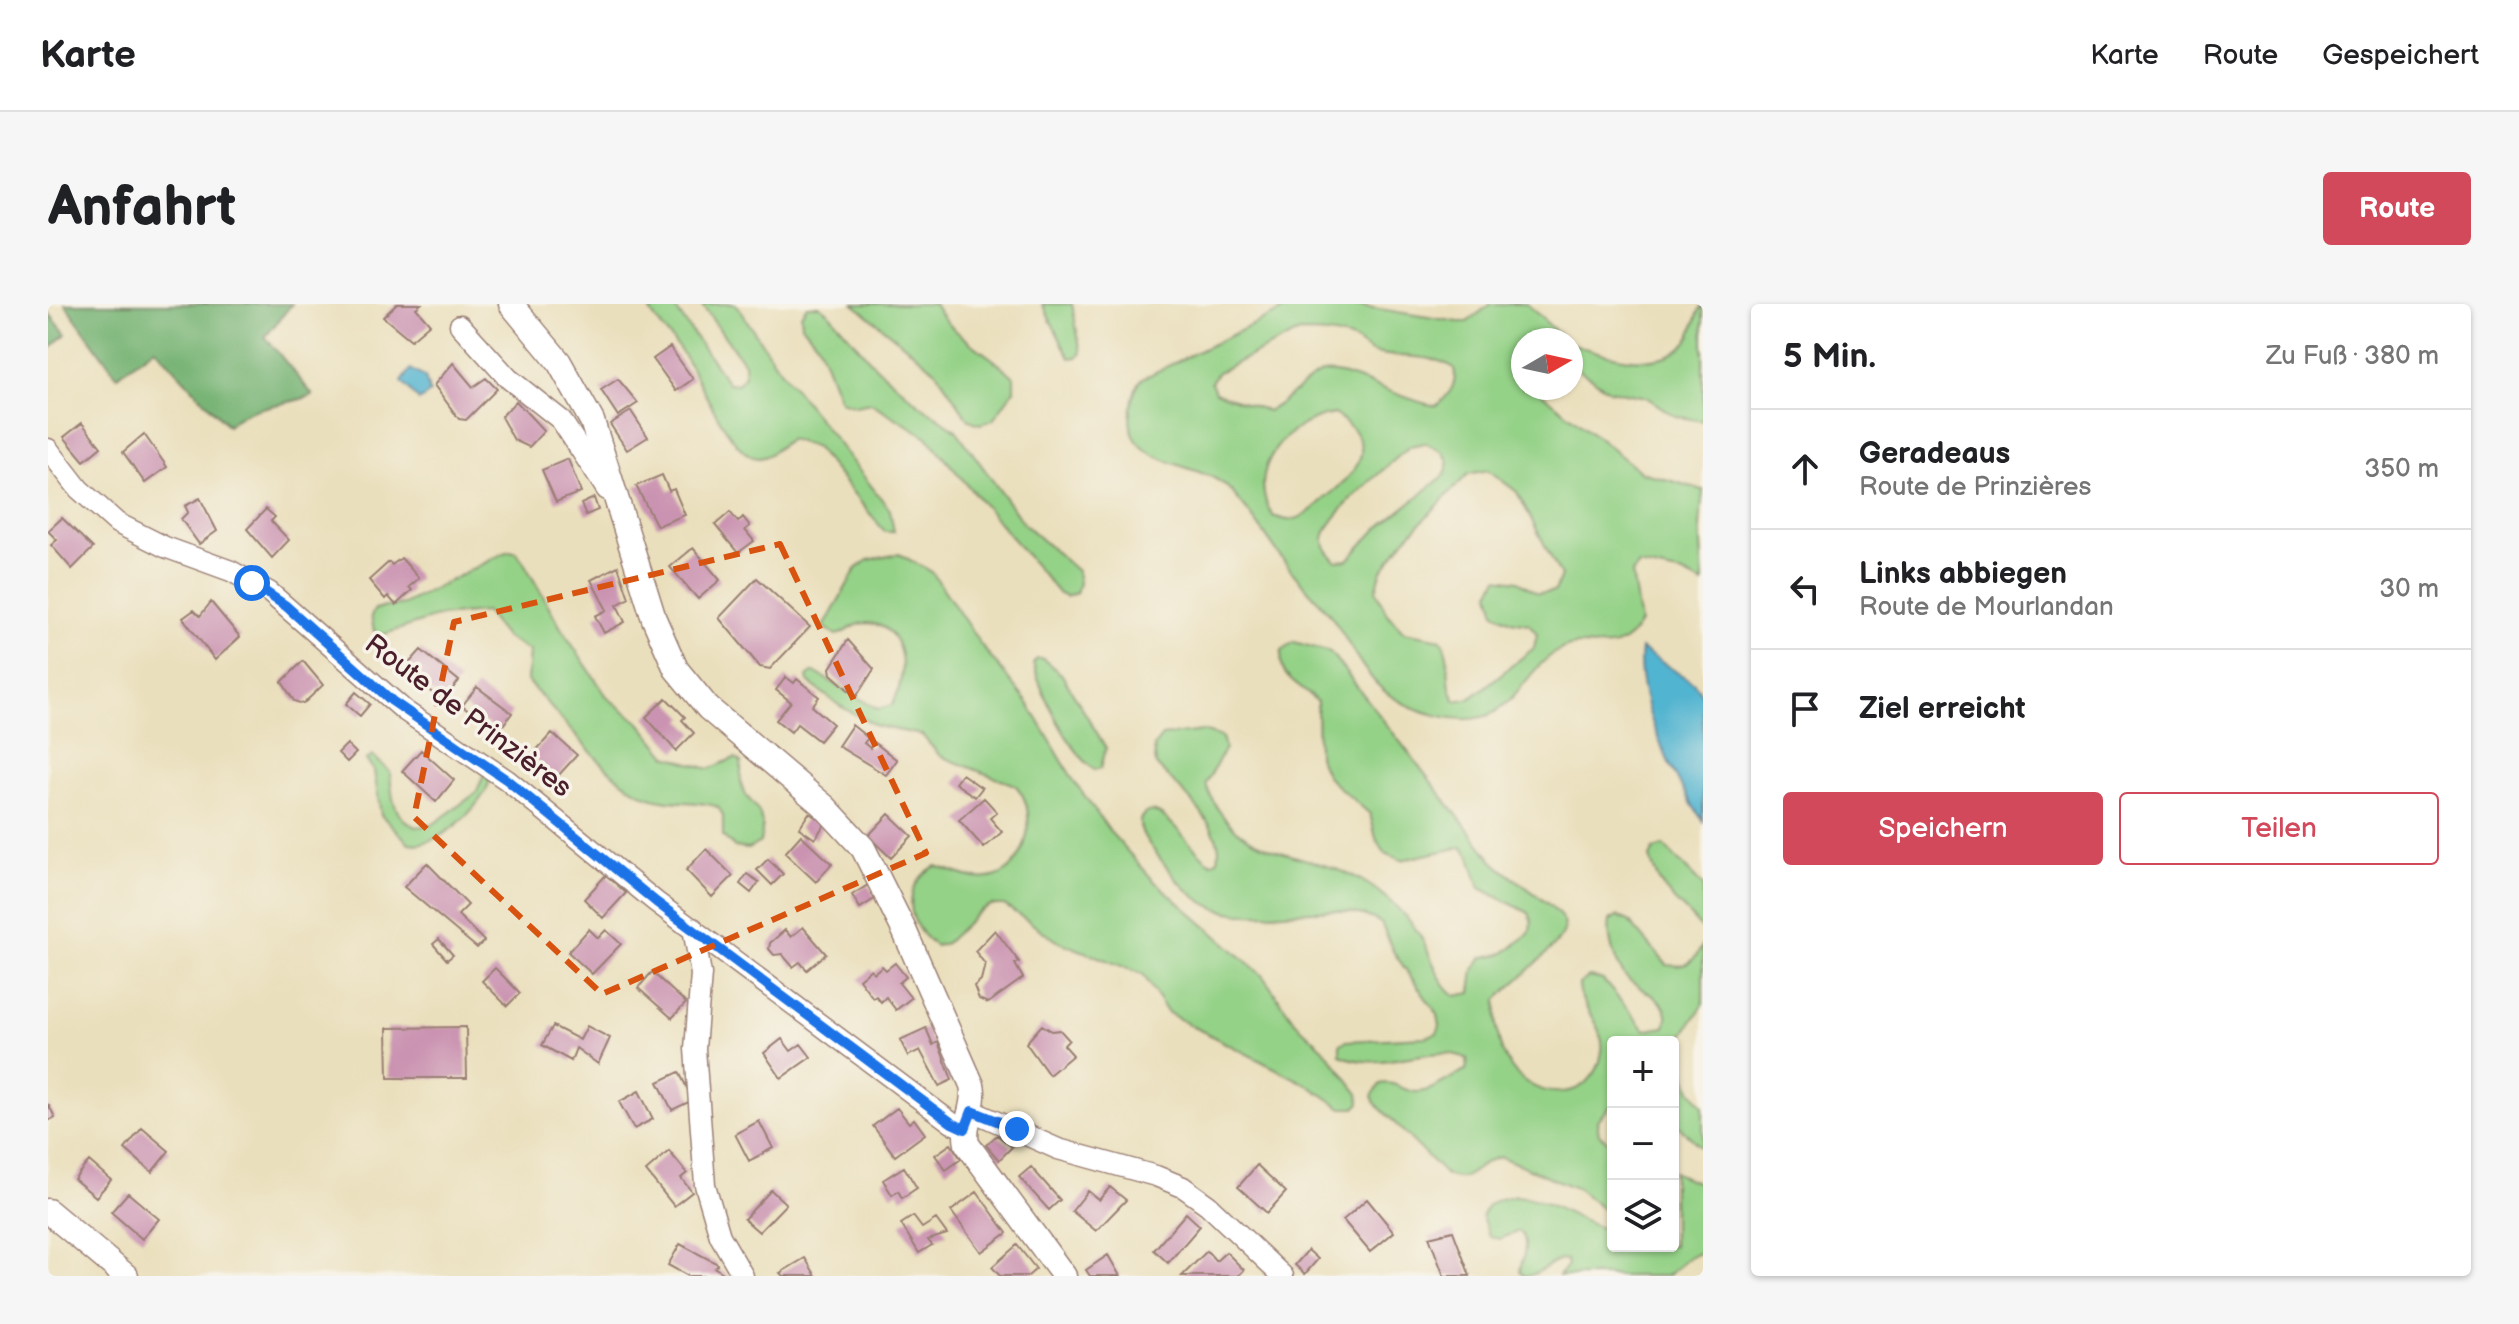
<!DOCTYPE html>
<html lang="de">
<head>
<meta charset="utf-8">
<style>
	:root { --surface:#fff; --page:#f6f6f6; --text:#202124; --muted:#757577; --line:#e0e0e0; --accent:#d1495b }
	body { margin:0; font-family:"Balsamiq Sans",sans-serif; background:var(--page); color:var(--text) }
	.controls { position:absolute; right:24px; bottom:24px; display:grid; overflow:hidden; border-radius:8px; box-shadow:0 2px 6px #0004 }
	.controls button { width:72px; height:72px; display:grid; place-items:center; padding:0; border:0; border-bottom:2px solid var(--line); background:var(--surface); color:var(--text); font:40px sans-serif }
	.compass { position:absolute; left:1463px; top:24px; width:72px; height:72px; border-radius:50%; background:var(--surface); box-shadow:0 2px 6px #0004; rotate:81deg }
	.stop { position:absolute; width:24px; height:24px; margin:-18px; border:6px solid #1a73e8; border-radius:50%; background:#fff }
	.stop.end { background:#1a73e8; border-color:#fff; box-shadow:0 2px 8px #0008 }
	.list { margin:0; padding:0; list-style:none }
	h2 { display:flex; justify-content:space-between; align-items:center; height:104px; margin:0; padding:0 32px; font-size:34px }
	h2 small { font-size:26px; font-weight:400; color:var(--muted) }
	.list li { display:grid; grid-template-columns:52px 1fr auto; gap:24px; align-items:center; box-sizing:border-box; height:120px; padding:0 32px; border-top:2px solid var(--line) }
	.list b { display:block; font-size:30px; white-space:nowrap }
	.list p { margin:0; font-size:26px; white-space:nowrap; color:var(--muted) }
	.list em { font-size:26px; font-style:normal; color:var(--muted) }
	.actions { display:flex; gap:16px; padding:24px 32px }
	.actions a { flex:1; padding:18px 0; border:2px solid var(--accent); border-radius:8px; text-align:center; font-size:28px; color:var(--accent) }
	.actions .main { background:var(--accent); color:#fff }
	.icon { flex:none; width:44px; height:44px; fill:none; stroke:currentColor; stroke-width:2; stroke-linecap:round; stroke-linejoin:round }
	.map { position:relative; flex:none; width:1655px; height:972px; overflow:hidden; border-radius:8px }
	header { display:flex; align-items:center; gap:48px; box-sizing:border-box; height:112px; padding:0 40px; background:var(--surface); border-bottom:2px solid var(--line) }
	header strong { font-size:38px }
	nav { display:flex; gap:44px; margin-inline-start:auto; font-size:28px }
	.intro { display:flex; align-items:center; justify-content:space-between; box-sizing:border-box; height:192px; padding:0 48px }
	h1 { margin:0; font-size:56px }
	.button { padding:20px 36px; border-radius:8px; background:var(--accent); color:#fff; font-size:28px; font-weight:700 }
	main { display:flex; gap:48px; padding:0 48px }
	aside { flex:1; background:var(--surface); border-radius:8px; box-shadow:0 2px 6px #0004 }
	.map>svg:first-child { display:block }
	.green { fill:#94d287; stroke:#6f7859; stroke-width:2; fill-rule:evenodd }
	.forest { fill:#77b474; stroke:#606a50; stroke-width:2 }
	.water { fill:#51b4d0; stroke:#4e6a7e; stroke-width:2 }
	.building { fill:#ca93b1 }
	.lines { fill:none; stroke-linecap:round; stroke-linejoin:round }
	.minor-casing { stroke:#9a7f74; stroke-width:23 }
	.tertiary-casing { stroke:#9a7f74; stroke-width:27 }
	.minor { stroke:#fff; stroke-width:20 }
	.tertiary { stroke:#fff; stroke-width:24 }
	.route { stroke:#1a73e8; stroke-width:10 }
	.marked { fill:none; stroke:#d8530f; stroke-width:6; stroke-dasharray:16 10; stroke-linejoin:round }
	.labels { text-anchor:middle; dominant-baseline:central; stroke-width:7; stroke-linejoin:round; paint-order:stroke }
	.street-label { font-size:28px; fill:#4a1f2b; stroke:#f7f3e8 }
</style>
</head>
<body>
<header>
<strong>Karte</strong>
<nav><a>Karte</a><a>Route</a><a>Gespeichert</a></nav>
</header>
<div class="intro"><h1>Anfahrt</h1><a class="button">Route</a></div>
<main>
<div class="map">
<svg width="1655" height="972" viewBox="0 0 1655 972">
	<rect width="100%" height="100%" fill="#f7f3e8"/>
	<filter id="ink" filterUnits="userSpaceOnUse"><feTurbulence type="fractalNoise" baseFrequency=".0125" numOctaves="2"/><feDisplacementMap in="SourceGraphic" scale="16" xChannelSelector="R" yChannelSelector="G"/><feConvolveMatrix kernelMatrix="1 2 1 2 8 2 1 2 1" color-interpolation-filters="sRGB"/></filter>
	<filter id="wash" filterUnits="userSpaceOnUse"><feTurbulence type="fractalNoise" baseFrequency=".006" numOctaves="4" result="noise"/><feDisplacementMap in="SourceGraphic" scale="32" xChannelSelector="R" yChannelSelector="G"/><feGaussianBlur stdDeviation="1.8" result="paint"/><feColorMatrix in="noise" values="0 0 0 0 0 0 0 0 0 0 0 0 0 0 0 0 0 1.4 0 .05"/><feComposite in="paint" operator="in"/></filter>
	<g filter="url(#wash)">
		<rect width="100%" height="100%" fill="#eadfbc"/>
		<!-- green -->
		<path class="green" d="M 598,0 L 624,0 L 680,79 L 690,80 L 697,72 L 696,59 L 653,0 L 688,0 L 729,62 L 842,206 L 846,228 L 837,228 L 768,144 L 742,135 C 732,140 722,154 710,154 C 685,154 648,70 635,50 C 623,33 608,19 598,0 Z
			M 806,0 L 886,0 C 905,34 940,47 966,73 L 966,86 L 945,116 L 932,120 L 921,116 L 887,66 Z
			M 994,0 L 1024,0 L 1033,49 L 1029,53 L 1022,54 Z
			M 1260,0 L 1301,0 L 1410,18 L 1419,18 L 1443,0 L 1479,0 L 1517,36 L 1475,36 L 1475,84 L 1487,84 L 1593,168 L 1655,186 L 1652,220 L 1655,280 L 1635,270 L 1591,261 L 1584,269 L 1592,319 C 1564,364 1540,327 1508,348 C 1484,362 1471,393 1447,408 C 1418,425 1358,407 1334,385 C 1315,368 1300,337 1285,315 C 1271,295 1252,280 1238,260 C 1219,235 1202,206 1179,183 C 1152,157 1074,163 1083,107 C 1085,94 1086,83 1095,74 L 1241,3 ZM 1249,29 C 1268,29 1287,29 1305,36 C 1313,39 1318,47 1327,49 C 1353,55 1383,49 1406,64 C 1410,81 1400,92 1388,102 C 1358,98 1298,64 1275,69 C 1259,72 1239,99 1219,107 L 1167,88 L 1163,78 L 1170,68 ZM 1286,110 C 1335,141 1310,168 1275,196 C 1266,204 1256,214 1243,216 C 1238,217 1231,214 1225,212 C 1195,166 1239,117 1286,110 ZM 1377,139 L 1395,148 L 1401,158 L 1397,171 L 1329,225 L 1300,256 L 1288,257 C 1283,251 1275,244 1276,235 C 1278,211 1343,160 1362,142 ZM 1440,166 L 1469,188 L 1513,272 L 1507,287 L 1490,289 L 1470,277 L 1450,274 L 1442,288 L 1447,309 L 1463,317 L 1481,320 L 1489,330 L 1486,344 L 1423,394 L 1408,397 C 1395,379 1406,357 1393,335 L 1356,328 L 1339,310 L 1328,287 L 1333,268 L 1357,235 L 1420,170 Z
			M 1655,0 L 1655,117 L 1627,112 L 1598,93 L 1561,86 L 1523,60 L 1523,39 C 1554,51 1610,69 1637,40 C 1647,28 1647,11 1655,0 Z
			M 759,2 L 771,2 L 780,8 L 828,63 L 872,101 L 908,126 L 976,220 L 1029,267 L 1031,279 L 1028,289 L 1018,293 L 1011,290 L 879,133 L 823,99 L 807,102 L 792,97 L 770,40 L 754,21 L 753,11 Z
			M 460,247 L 468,248 L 475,257 L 513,324 L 560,394 L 592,419 L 619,452 L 661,465 L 687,454 L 693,458 C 694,465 692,471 693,478 C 696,501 722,501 712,538 L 700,545 L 686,543 L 675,532 L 675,511 L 670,503 C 651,496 629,500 609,495 C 566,486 516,415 485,384 L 479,377 L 481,347 L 457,333 L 437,308 L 391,312 L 334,331 L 326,327 L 323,312 L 327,305 L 356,300 Z
			M 851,250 L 884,268 L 933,341 L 980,399 L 1026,477 L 1063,529 L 1105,576 L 1214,671 L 1247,718 L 1275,744 L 1311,790 L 1312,799 L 1307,804 L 1294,804 L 1260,781 L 1142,721 L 1119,708 L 1095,670 L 1011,638 L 956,601 L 942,601 L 931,607 L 898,639 L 888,642 C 857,623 853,579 888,562 C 907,567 928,580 949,572 C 981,560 991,504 967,481 L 892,452 L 874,431 L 829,422 L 792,402 L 760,378 L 759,373 L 766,368 L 830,405 L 844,401 C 860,374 860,320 818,319 C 806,319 799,329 788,331 L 776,323 L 808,265 L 820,256 Z
			M 1246,338 L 1282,348 L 1445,557 C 1463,575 1499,595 1512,612 C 1516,618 1518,624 1515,630 C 1505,648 1465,678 1449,696 C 1448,720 1448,741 1462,762 C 1487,799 1547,799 1554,748 C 1558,722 1531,705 1531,680 L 1541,673 L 1555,676 L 1597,726 L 1617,723 C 1618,719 1620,714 1619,710 C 1617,695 1592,685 1581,676 C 1567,664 1559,633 1562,616 L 1570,612 L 1581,617 L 1619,661 C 1640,664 1646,658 1655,640 L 1655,701 L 1631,737 L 1631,751 L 1643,786 L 1655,802 L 1655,845 L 1625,817 L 1625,738 L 1565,738 L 1565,800 L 1549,816 L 1551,830 L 1565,841 L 1565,942 L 1625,942 L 1625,868 L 1655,881 L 1655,948 L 1643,952 L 1619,972 L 1511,972 L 1520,961 L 1519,956 C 1503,954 1493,972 1476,972 L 1472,967 C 1474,953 1483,937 1471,927 L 1451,935 L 1441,932 L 1434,912 L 1440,901 C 1480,876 1517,913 1553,924 L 1561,922 L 1558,908 L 1530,885 L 1453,853 C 1428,856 1423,883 1398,871 L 1327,799 L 1324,792 L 1332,780 C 1347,776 1355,788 1370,788 C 1388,787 1401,772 1418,767 L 1420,755 C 1383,736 1338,771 1292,751 L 1292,740 L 1298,737 L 1377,733 L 1389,729 L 1392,722 L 1390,711 L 1346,649 L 1333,619 C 1277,586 1200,633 1149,594 C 1131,581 1117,561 1104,544 C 1097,535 1083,515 1100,508 C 1117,501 1146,551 1164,559 L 1170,555 C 1179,525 1127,481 1108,461 L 1106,442 L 1114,432 L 1155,427 L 1174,433 L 1177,444 L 1158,480 C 1184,558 1260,544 1318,579 C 1336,590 1360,612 1371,630 C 1384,650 1388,678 1408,692 L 1423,689 L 1426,666 L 1433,654 L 1456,649 L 1481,630 L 1484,617 L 1481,609 L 1432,584 L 1421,550 L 1414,543 L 1353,556 L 1337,549 L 1328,534 L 1322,510 L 1279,473 L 1270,452 L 1269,398 C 1250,378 1229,376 1234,346 Z
			M 989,355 L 995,355 L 1014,371 L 1058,444 L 1053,464 L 1046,466 C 1018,441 996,395 985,360 Z
			M 325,452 L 342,468 C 344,490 343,513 368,523 L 384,521 L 428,489 L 436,471 L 442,475 C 437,501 388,546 361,539 L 333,511 L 326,467 L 318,456 Z
			M 1616,542 L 1655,582 L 1655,627 C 1632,595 1613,595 1602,553 L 1606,545 Z"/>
		<!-- forest -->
		<path class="forest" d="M 17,0 L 244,0 L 217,33 L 265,91 C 237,103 201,99 180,122 L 107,44 L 69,72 Z
			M 0,8 L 18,30 L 0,47 Z"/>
		<!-- water -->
		<path class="water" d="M 363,65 L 377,74 L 382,89 L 371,97 L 354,78 Z
			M 1593,345 L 1646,379 L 1655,391 L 1655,517 C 1626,476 1586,396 1593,345 Z"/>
		<g id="blocks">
			<!-- building -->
			<path class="building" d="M 349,0 L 373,0 L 368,4 L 382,20 L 363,36 L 335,13 Z
				M 622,43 L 645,75 L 628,87 L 605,55 Z
				M 405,59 L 425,83 L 438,74 L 449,85 L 418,116 L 411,115 L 386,81 Z
				M 570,75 L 590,99 L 570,112 L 553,86 Z
				M 468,97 L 496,127 L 481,143 L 466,136 L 453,113 Z
				M 583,107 L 600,133 L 579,146 L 562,120 Z
				M 34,119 L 53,143 L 36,157 L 16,133 Z
				M 96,130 L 119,163 L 97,179 L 75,148 Z
				M 520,155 L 533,188 L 508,198 L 494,166 Z
				M 614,171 L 621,187 L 626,185 L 637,211 L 609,222 L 588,182 Z
				M 152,194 L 169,227 L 151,240 L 133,215 L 140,208 L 137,202 Z
				M 546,194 L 550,206 L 538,211 L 533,200 Z
				M 218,205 L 227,213 L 223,217 L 241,236 L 224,254 L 199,225 Z
				M 682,208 L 690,218 L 695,213 L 702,222 L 697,226 L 706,237 L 690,249 L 667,221 Z
				M 14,214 L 45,244 L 24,265 L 3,241 L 9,236 L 0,227 Z
				M 645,244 L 672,276 L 650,295 L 622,263 Z
				M 353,254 L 371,274 L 361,283 L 364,286 L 348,301 L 340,292 L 337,295 L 321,276 L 341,258 L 344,261 Z
				M 570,262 L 581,294 L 569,301 L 577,318 L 556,329 L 547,312 L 559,306 L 543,276 Z
				M 709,274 L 762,323 L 722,365 L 712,363 L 671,314 Z
				M 163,298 L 192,333 L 167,356 L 135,314 L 146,306 L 152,312 Z
				M 800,336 L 826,365 L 808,393 L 783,370 L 782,364 Z
				M 373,346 L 411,377 L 394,397 L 356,365 Z
				M 255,357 L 275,381 L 255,400 L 246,397 L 234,378 Z
				M 738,373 L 746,379 L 749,375 L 771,393 L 764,402 L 785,420 L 771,437 L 749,420 L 743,428 L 728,416 L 743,398 L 728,386 Z
				M 429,383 L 464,409 L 450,428 L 414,402 Z
				M 308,388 L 322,400 L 312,412 L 298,400 Z
				M 618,394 L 637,413 L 634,416 L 646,429 L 628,447 L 598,413 Z
				M 804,421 L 820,434 L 816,439 L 822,444 L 826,438 L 849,456 L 838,471 L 790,442 Z
				M 504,429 L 529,451 L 509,473 L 504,468 L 502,471 L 484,451 Z
				M 299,440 L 308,449 L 299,458 L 290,449 Z
				M 373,446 L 406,476 L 388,498 L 354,467 Z
				M 914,470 L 934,484 L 927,493 L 907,479 Z
				M 936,494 L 949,508 L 942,514 L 954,528 L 936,544 L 911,516 Z
				M 761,509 L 777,519 L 767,535 L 751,524 Z
				M 841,510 L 864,532 L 843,554 L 820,532 Z
				M 753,531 L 784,560 L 768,578 L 737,549 Z
				M 658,545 L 685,572 L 664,593 L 638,566 Z
				M 720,555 L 735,570 L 724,581 L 709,566 Z
				M 379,559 L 420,601 L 410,611 L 436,637 L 429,644 L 356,583 Z
				M 699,570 L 711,578 L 703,589 L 692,580 Z
				M 558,571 L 578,589 L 555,614 L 536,595 Z
				M 820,581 L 828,594 L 812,604 L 804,591 Z
				M 755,623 L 778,650 L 759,666 L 752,658 L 745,663 L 734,650 L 726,651 L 721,645 L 722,639 L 737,626 L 743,633 Z
				M 541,625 L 550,634 L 558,626 L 573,640 L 544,670 L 520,648 Z
				M 947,626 L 971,658 L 967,660 L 975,674 L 940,699 L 931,695 L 926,682 L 933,676 L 937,660 L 927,647 Z
				M 391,635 L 405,651 L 399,656 L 385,640 Z
				M 847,659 L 858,673 L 851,679 L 863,694 L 848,706 L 838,693 L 833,698 L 828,692 L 825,694 L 811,675 L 823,665 L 826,669 L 834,662 L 838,666 Z
				M 447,664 L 472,689 L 459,702 L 434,677 Z
				M 604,668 L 638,699 L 624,714 L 590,684 Z
				M 994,721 L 1004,727 L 1012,726 L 1021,736 L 1016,741 L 1025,751 L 1001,771 L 978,739 Z
				M 505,722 L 532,736 L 539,722 L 562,734 L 550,760 L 528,744 L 523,757 L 494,741 Z
				M 418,723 L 419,774 L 340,774 L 339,724 Z
				M 878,724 L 885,741 L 890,738 L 904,776 L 891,782 L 872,746 L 860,752 L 852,736 Z
				M 734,735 L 743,747 L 753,740 L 763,753 L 733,774 L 716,749 Z
				M 631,768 L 645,796 L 624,806 L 610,778 Z
				M 591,787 L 605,815 L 586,825 L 571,798 Z
				M 0,800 L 7,813 L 0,817 Z
				M 849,804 L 861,819 L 866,815 L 877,830 L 847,852 L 825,822 Z
				M 711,817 L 725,844 L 701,857 L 687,830 Z
				M 94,824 L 121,847 L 104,868 L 77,845 Z
				M 949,831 L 964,843 L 951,856 L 938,841 Z
				M 903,840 L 913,855 L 898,866 L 887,851 Z
				M 621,847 L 639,869 L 633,874 L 644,888 L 626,902 L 598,867 Z
				M 41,857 L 63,876 L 48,893 L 26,875 Z
				M 1209,861 L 1238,888 L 1219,909 L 1190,883 Z
				M 856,863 L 869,884 L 854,894 L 850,887 L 844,891 L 835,876 Z
				M 983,863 L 1012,896 L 1001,906 L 971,873 Z
				M 1062,883 L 1078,896 L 1048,927 L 1024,907 L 1040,887 L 1051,896 Z
				M 723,886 L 738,900 L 711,928 L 696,915 Z
				M 929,888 L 959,929 L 933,948 L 903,907 Z
				M 80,889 L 111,915 L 94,935 L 63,908 Z
				M 1319,895 L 1346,928 L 1322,948 L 1295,916 Z
				M 1138,909 L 1152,922 L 1120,959 L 1106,946 Z
				M 865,912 L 874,924 L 888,915 L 899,930 L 880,936 L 884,941 L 871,949 L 853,920 Z
				M 1405,927 L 1422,972 L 1396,972 L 1381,933 Z
				M 632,940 L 670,960 L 667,964 L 681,972 L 640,972 L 620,961 Z
				M 969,941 L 988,965 L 980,972 L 952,972 L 944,963 Z
				M 1260,946 L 1270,955 L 1257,970 L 1247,961 Z
				M 1159,947 L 1168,957 L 1178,948 L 1196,966 L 1190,972 L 1134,972 Z
				M 1060,951 L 1072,972 L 1042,972 L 1038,966 Z
				M 757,954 L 768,972 L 735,972 L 732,969 Z"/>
		</g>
	</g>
	<g filter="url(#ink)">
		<use href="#blocks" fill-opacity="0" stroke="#9a7f74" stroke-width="2"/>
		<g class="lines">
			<defs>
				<path id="minor" d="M 412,21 L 460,74 L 513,116 L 559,186
					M 0,145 L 31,185 L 69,219 L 117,243 L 183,267 L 221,288 L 357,407 L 459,476 L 608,598 L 904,819 L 917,825
					M 645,624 L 653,670 L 647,745 L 657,881 L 672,932 L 695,972
					M 924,807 L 1010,845 L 1108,872 L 1135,883 L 1160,901 L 1235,972"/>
				<path id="tertiary" d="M 463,0 L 511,58 L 544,117 L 606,315 L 628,365 L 660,404 L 777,503 L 815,544 L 856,626 L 924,781 C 929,802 914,819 919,840 L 1016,972
					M 0,907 L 78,972"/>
			</defs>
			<!-- minor casing -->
			<use href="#minor" class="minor-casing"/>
			<!-- tertiary casing -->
			<use href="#tertiary" class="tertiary-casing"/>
			<!-- minor -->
			<use href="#minor" class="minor"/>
			<!-- tertiary -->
			<use href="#tertiary" class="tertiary"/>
		</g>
	</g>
	<g class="lines" filter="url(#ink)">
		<!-- route -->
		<path class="route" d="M 204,279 L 238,302 L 344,397 L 459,476 L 608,598 L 904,819 L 917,825 L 924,807 L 969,825"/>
	</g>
	<!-- marked area -->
	<path class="marked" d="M 732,240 L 878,549 L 554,690 L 366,513 L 406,318 Z"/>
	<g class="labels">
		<!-- street labels -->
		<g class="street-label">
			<text transform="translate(420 412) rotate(37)">Route de Prinzières</text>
		</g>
	</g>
</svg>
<div class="controls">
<button>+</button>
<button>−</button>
<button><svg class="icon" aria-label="layers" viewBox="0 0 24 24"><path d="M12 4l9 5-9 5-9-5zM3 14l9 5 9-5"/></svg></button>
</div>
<svg class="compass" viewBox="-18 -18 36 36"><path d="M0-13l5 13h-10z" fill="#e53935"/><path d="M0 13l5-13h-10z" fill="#757577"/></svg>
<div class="stop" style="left:204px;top:279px"></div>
<div class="stop end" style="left:969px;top:825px"></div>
</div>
<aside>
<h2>5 Min.<small>Zu Fuß · 380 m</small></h2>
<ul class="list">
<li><svg class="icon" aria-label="ahead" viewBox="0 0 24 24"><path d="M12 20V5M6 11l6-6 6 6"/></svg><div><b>Geradeaus</b><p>Route de Prinzières</p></div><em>350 m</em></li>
<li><svg class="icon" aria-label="left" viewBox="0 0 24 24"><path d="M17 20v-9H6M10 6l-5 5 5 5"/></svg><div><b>Links abbiegen</b><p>Route de Mourlandan</p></div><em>30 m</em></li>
<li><svg class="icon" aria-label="arrive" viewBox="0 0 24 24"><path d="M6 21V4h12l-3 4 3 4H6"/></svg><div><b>Ziel erreicht</b></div></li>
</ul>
<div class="actions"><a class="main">Speichern</a><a>Teilen</a></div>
</aside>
</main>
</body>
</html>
